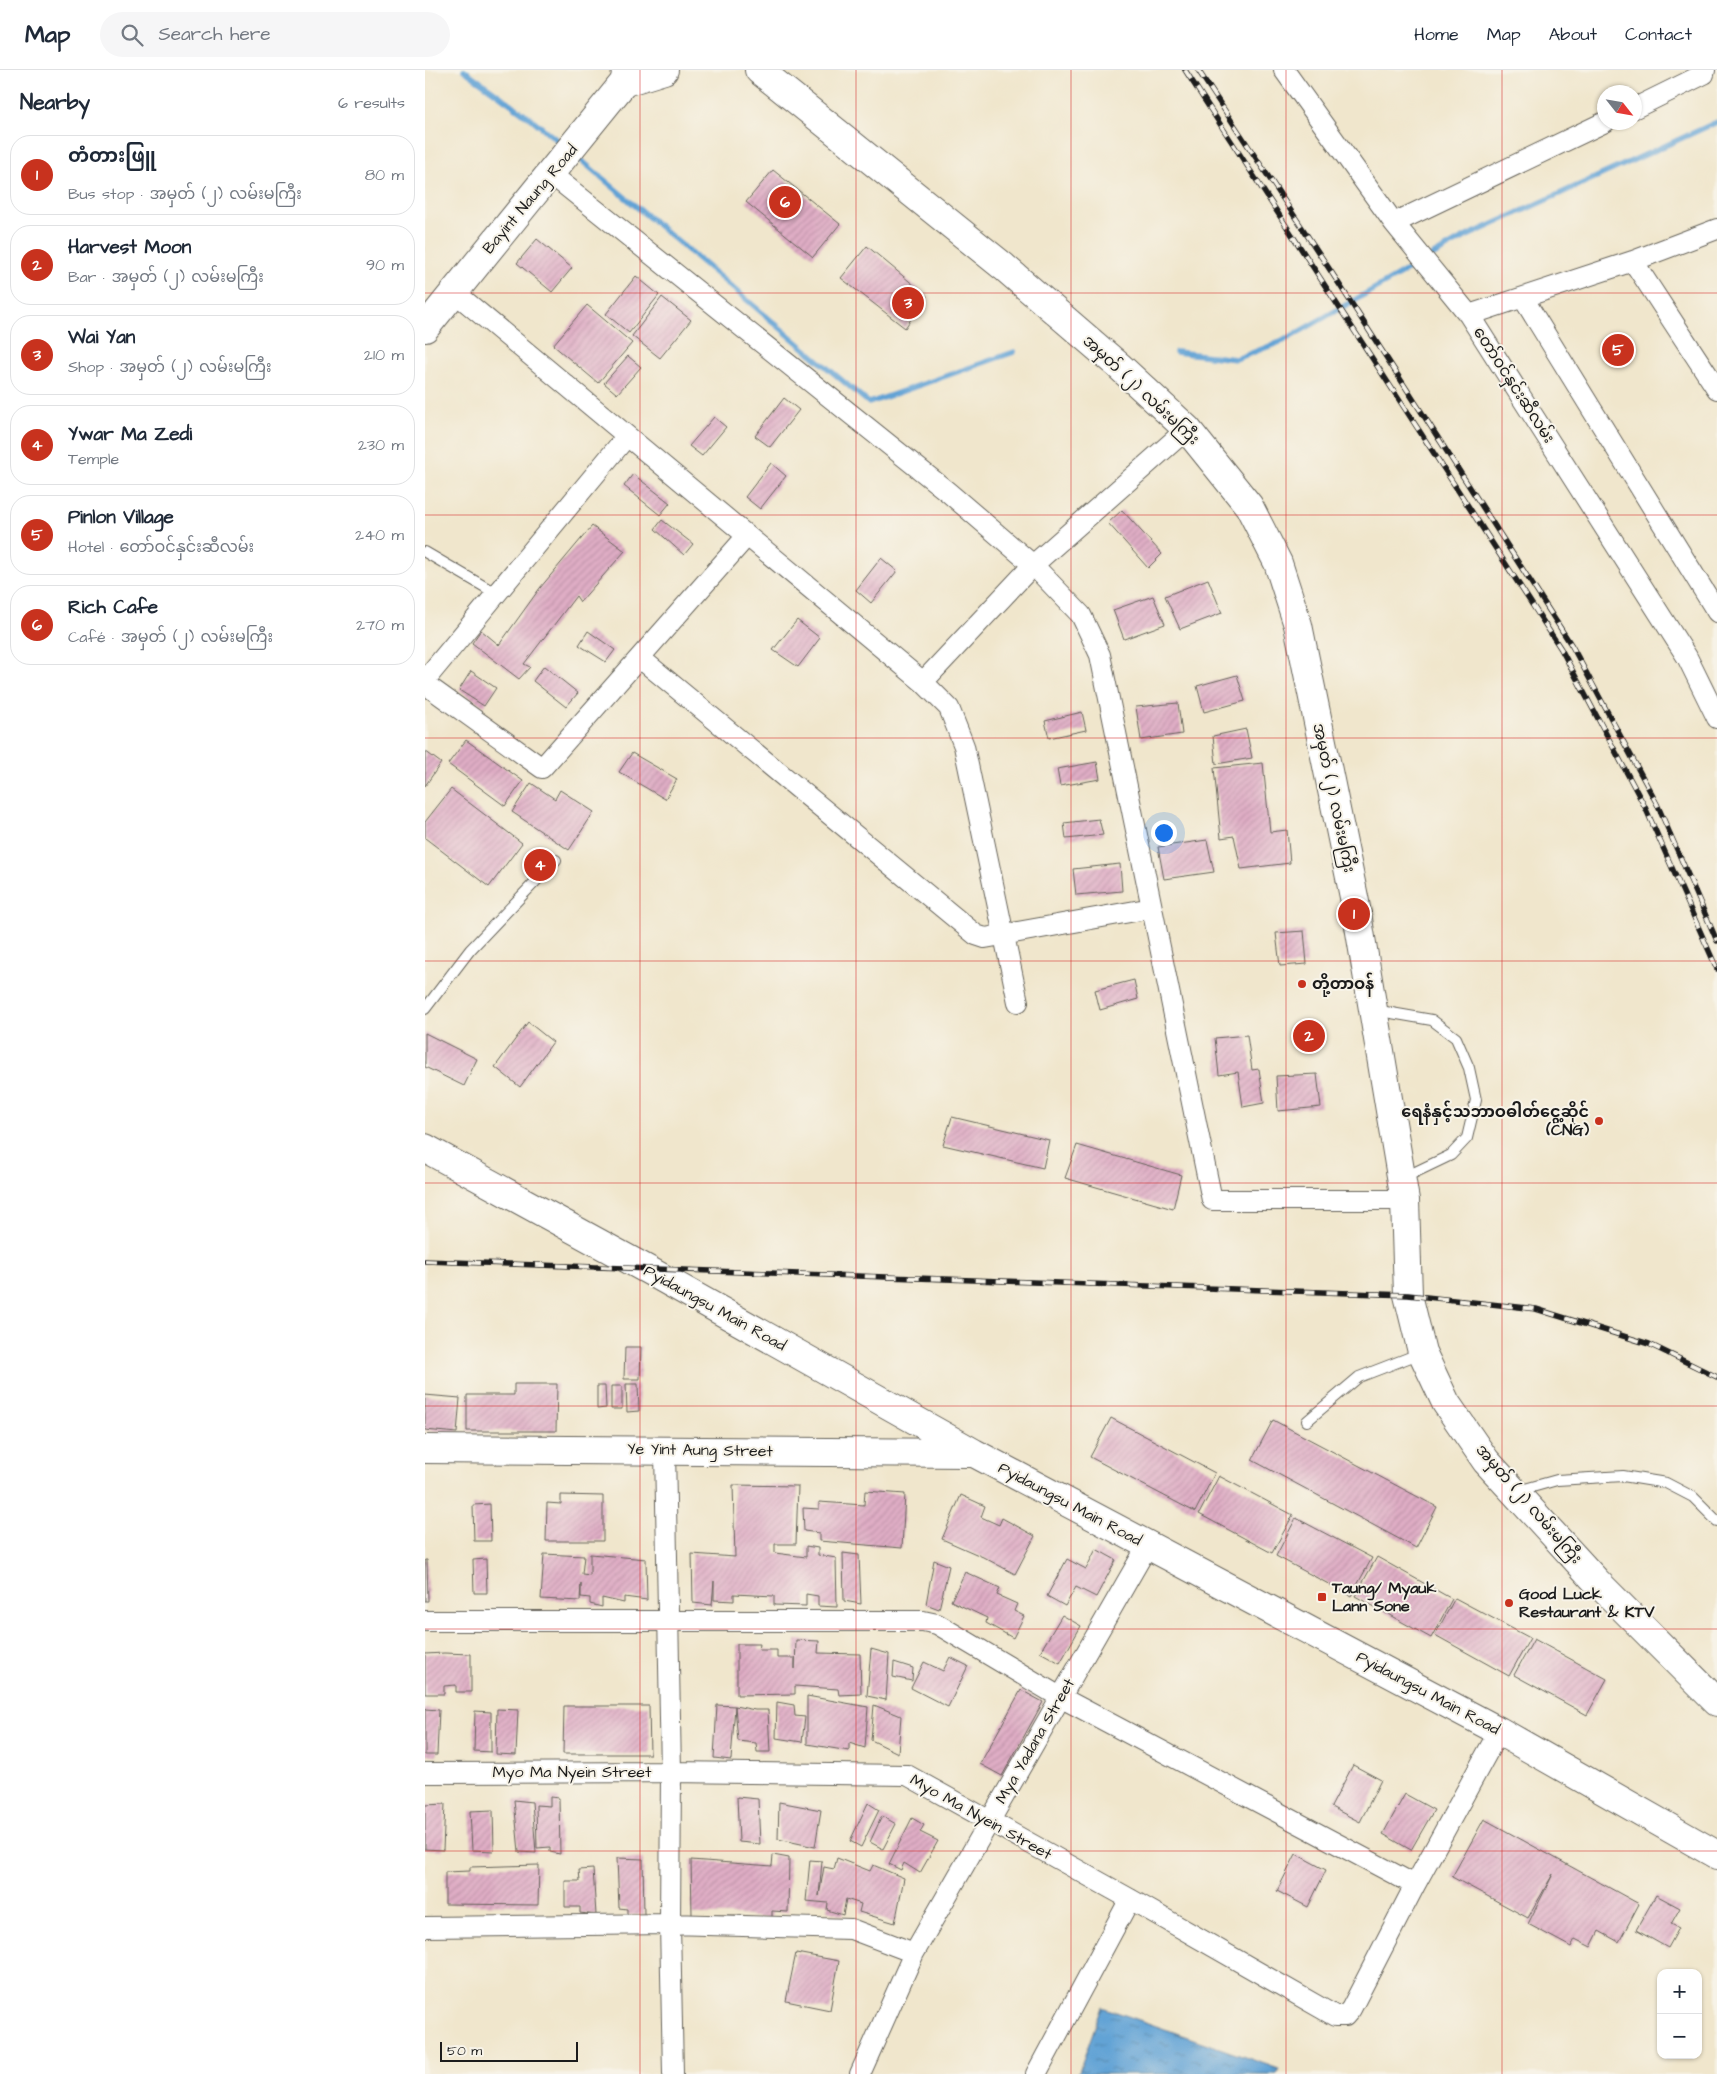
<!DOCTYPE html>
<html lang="en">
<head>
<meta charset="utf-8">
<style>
	:root { --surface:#fff; --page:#f6f6f7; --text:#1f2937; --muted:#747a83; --line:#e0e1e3; --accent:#c8321e }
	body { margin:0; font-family:"Architects Daughter","Noto Sans Myanmar",sans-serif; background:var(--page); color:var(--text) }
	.controls { position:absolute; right:15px; bottom:15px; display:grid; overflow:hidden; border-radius:10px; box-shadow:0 1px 4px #0004 }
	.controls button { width:45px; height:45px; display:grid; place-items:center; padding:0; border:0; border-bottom:1px solid var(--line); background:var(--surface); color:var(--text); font:25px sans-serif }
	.compass { position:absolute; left:1172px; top:15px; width:45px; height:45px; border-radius:50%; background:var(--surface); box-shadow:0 1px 4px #0004; rotate:121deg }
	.scale { position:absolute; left:15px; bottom:12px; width:138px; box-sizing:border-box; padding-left:5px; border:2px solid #1c1c1c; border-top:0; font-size:14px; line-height:18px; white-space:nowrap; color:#1c1c1c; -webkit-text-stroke:4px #f7f3e8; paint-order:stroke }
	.you { position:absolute; left:738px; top:762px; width:18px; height:18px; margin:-12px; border:4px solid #fff; border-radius:50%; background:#1a73e8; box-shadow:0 0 0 8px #1a73e833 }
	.badge { display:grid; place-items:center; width:32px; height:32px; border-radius:50%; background:var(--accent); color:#fff; font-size:16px; font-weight:700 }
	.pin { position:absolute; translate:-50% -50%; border:2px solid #fff; box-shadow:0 1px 5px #0006 }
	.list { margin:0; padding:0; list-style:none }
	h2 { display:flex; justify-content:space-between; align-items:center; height:65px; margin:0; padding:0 20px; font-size:21px }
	h2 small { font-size:16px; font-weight:400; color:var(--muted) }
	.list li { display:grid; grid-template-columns:32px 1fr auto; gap:15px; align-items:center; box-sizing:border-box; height:80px; margin:0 10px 10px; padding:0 10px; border:1px solid var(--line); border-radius:20px }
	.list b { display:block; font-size:19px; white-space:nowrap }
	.list p { margin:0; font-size:16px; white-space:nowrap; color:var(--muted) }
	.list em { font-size:16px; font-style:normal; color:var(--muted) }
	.icon { flex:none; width:28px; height:28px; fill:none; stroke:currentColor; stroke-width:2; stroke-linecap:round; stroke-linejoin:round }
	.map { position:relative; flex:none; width:1292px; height:2004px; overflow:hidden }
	header { display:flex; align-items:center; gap:30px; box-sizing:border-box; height:70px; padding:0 25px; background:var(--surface); border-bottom:1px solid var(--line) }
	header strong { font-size:24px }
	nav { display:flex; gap:28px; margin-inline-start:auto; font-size:18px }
	.search { width:350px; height:45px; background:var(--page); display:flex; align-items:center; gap:12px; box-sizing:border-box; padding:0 18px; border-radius:28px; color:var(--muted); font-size:19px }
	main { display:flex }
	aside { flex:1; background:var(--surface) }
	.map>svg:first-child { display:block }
	.water { fill:url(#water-ripples); stroke:#3f6078 }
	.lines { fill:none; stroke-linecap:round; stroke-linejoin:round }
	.stream { stroke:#62a3d5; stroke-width:5.5 }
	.building { fill:url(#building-hatch) }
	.service-casing { stroke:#66635a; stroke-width:12 }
	.minor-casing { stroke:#66635a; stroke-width:22 }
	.secondary-casing { stroke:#66635a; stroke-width:30 }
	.primary-casing { stroke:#66635a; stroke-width:30 }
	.service { stroke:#fff; stroke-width:10 }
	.minor { stroke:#fff; stroke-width:20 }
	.secondary { stroke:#fff; stroke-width:28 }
	.primary { stroke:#fff; stroke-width:28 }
	.rail-casing { stroke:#1c1c1c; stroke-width:5.5 }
	.rail { stroke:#f7f3e8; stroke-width:4; stroke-dasharray:11; stroke-linecap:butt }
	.grid { fill:none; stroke:#d62828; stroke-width:1; stroke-opacity:0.55 }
	.poi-dot { fill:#c8321e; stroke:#f7f3e8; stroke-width:2 }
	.labels { text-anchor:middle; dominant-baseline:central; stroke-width:4; stroke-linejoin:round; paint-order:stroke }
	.street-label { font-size:16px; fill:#1c1c1c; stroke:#f7f3e8 }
	.poi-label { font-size:16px; font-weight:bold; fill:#1c1c1c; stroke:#f7f3e8; text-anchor:start }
</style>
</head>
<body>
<header>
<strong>Map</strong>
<div class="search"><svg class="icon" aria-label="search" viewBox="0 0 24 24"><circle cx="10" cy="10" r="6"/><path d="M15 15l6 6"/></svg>Search here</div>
<nav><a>Home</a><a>Map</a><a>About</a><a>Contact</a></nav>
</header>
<main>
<aside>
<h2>Nearby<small>6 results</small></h2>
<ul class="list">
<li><span class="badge">1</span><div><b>တံတားဖြူ</b><p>Bus stop · အမှတ် (၂) လမ်းမကြီး</p></div><em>80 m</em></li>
<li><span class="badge">2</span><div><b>Harvest Moon</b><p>Bar · အမှတ် (၂) လမ်းမကြီး</p></div><em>90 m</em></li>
<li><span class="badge">3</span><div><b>Wai Yan</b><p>Shop · အမှတ် (၂) လမ်းမကြီး</p></div><em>210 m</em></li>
<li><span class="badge">4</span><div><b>Ywar Ma Zedi</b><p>Temple</p></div><em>230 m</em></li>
<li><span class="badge">5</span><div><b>Pinlon Village</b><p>Hotel · တော်ဝင်နှင်းဆီလမ်း</p></div><em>240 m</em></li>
<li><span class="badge">6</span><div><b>Rich Cafe</b><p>Café · အမှတ် (၂) လမ်းမကြီး</p></div><em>270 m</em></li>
</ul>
</aside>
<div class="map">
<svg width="1292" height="2004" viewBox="0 0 1292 2004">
	<defs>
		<pattern id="water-ripples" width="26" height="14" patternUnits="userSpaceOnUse" patternTransform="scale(1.25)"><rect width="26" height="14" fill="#62a3d5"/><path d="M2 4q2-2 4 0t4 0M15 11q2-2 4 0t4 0" fill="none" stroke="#5084ac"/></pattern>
		<pattern id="building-hatch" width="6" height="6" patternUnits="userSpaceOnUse" patternTransform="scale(1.25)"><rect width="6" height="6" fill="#dfadc5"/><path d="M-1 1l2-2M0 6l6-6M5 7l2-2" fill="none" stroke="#bf94a9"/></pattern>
	</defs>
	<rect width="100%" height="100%" fill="#f7f3e8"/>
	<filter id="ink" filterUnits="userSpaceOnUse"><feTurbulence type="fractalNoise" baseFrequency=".02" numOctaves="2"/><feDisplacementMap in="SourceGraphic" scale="10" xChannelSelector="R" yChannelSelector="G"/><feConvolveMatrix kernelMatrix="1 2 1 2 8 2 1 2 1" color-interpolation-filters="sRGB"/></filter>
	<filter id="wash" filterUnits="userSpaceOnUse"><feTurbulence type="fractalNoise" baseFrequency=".0096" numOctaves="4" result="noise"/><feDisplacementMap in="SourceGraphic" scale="20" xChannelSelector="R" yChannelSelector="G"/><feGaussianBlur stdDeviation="1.12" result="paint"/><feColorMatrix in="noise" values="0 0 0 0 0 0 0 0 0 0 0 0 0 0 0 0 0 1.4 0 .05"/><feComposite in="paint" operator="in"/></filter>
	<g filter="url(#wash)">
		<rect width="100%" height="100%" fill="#f0e6cc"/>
		<!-- water -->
		<path class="water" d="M 677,1937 L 854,1999 L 852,2004 L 653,2004 Z"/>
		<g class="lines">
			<!-- stream -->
			<path class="stream" d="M 39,0 L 108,50 L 139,76
				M 150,85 L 444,333 L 589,282
				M 751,282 L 811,289 L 858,271 L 1040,167 L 1292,52"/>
		</g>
		<g id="blocks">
			<!-- building -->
			<path class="building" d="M 348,100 L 415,154 L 388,187 L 321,132 Z
				M 112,169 L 147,198 L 127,222 L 92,193 Z
				M 442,176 L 502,226 L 480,258 L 416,208 Z
				M 211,206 L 234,225 L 204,263 L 181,244 Z
				M 237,227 L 266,250 L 235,288 L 207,266 Z
				M 162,235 L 207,273 L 173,313 L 128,275 Z
				M 203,286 L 216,297 L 192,324 L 179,313 Z
				M 359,328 L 374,340 L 345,377 L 330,366 Z
				M 289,347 L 301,357 L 277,386 L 264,376 Z
				M 346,393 L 361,406 L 335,439 L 320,427 Z
				M 208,404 L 245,433 L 235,445 L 199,416 Z
				M 697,440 L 737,484 L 723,498 L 683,453 Z
				M 237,450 L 268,474 L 259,485 L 230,459 Z
				M 167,456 L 200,481 L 155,532 L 151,526 L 99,594 L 105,597 L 94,609 L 47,573 L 56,560 L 74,575 L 115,518 Z
				M 456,488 L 472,501 L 446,533 L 431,520 Z
				M 783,509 L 797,543 L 755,559 L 740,526 Z
				M 728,526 L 740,554 L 699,569 L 688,540 Z
				M 372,550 L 395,568 L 373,597 L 348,580 Z
				M 163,561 L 190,580 L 181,592 L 154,575 Z
				M 119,596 L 153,623 L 141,637 L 108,611 Z
				M 46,601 L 71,618 L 59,636 L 34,620 Z
				M 812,605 L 820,631 L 779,642 L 772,616 Z
				M 753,633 L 757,664 L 716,670 L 711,637 Z
				M 657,642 L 661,660 L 624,668 L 620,651 Z
				M 821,659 L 827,688 L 791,694 L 788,666 Z
				M 41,670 L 98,711 L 80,736 L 23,694 Z
				M 0,681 L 16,693 L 0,716 Z
				M 207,683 L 252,709 L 240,729 L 194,702 Z
				M 672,692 L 675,709 L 635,716 L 632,699 Z
				M 838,693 L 845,762 L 862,760 L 865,793 L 816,799 L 809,766 L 796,768 L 789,698 Z
				M 106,713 L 130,729 L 135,720 L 169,742 L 144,780 L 87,742 Z
				M 26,719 L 97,773 L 64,817 L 0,768 L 0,752 Z
				M 674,749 L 678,765 L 641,769 L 639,753 Z
				M 782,770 L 789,802 L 739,809 L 733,777 Z
				M 695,794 L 697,821 L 651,825 L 648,799 Z
				M 879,861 L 882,894 L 855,896 L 851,863 Z
				M 709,910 L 713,929 L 675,940 L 670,920 Z
				M 103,952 L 128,972 L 95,1017 L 70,997 Z
				M 0,963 L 52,989 L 39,1016 L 0,997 Z
				M 822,965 L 827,1000 L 834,999 L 839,1033 L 818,1037 L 813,1002 L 794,1005 L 790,968 Z
				M 892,1004 L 896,1037 L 853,1041 L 851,1006 Z
				M 527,1047 L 624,1070 L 618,1098 L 518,1075 Z
				M 652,1075 L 756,1105 L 748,1139 L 640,1108 Z
				M 200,1277 L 216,1277 L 215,1309 L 199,1309 Z
				M 89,1314 L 132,1314 L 131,1361 L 42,1361 L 42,1325 L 89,1325 Z
				M 201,1314 L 213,1314 L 214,1341 L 202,1342 Z
				M 172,1316 L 180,1316 L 181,1338 L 172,1339 Z
				M 186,1316 L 197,1316 L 197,1339 L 186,1339 Z
				M 0,1325 L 35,1328 L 32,1363 L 0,1360 Z
				M 686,1348 L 790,1403 L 770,1442 L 665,1387 Z
				M 848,1350 L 1012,1437 L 991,1478 L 827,1390 Z
				M 794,1406 L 868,1445 L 847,1483 L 774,1444 Z
				M 308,1415 L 373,1416 L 371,1474 L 350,1474 L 350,1483 L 381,1487 L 381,1476 L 393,1478 L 393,1485 L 411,1488 L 412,1537 L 393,1536 L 393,1526 L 381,1524 L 381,1536 L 349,1535 L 349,1526 L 309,1524 L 309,1531 L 289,1530 L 289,1511 L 287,1535 L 268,1533 L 267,1484 L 310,1487 Z
				M 440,1421 L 480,1424 L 477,1478 L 394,1471 L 394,1463 L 379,1461 L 378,1438 L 394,1439 L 394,1432 L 439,1435 Z
				M 136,1425 L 178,1426 L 178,1471 L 121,1471 L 122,1433 L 136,1434 Z
				M 536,1425 L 560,1436 L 556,1447 L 574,1455 L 577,1448 L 610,1466 L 590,1504 L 558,1487 L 517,1469 Z
				M 65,1434 L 66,1471 L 49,1471 L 48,1435 Z
				M 871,1448 L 947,1488 L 926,1526 L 851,1486 Z
				M 671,1479 L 691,1490 L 671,1527 L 651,1517 L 640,1536 L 622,1526 L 642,1489 L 661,1499 Z
				M 418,1483 L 434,1485 L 436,1534 L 419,1531 Z
				M 119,1484 L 159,1486 L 157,1504 L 165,1505 L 165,1484 L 221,1489 L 222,1530 L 199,1527 L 199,1533 L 177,1528 L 177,1537 L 165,1534 L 165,1528 L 156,1527 L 156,1513 L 155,1531 L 116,1529 Z
				M 952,1487 L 1027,1529 L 1006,1568 L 930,1526 Z
				M 61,1489 L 62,1523 L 49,1523 L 48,1490 Z
				M 0,1490 L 2,1490 L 3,1531 L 0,1531 Z
				M 509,1490 L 524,1496 L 514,1539 L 501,1534 Z
				M 540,1502 L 575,1518 L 572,1525 L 592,1534 L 589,1541 L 599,1546 L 588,1568 L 561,1553 L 562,1548 L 526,1531 Z
				M 1030,1528 L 1105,1568 L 1084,1606 L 1010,1565 Z
				M 637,1545 L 656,1556 L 635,1593 L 615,1582 Z
				M 1109,1569 L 1182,1609 L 1162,1645 L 1089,1605 Z
				M 371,1570 L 394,1571 L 393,1583 L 435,1584 L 436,1624 L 414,1625 L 413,1619 L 370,1616 L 370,1624 L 312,1625 L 312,1574 L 335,1574 L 334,1580 L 352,1580 L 352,1588 L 370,1588 L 370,1599 Z
				M 446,1579 L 464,1584 L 461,1630 L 442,1626 Z
				M 19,1583 L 46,1584 L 46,1622 L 31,1622 L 31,1615 L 19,1616 L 19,1624 L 0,1624 L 0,1584 Z
				M 525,1587 L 543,1596 L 523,1637 L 486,1618 L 499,1592 L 518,1601 Z
				M 469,1592 L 488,1598 L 487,1611 L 468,1607 Z
				M 596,1620 L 618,1632 L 577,1706 L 555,1694 Z
				M 382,1626 L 443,1637 L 440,1678 L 424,1673 L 424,1681 L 382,1674 Z
				M 352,1632 L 369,1635 L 370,1646 L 380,1647 L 377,1672 L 351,1668 Z
				M 292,1635 L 310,1636 L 306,1690 L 289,1688 Z
				M 449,1635 L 476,1646 L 473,1683 L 446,1670 Z
				M 139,1636 L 224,1636 L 225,1684 L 138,1684 Z
				M 310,1636 L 330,1640 L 343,1640 L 345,1682 L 332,1682 L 331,1673 L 313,1671 Z
				M 0,1639 L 14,1640 L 12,1685 L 0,1685 Z
				M 72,1639 L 93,1640 L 91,1685 L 71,1684 Z
				M 50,1641 L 66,1642 L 66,1682 L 49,1681 Z
				M 928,1695 L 956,1710 L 935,1752 L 906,1737 Z
				M 980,1724 L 1009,1740 L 986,1780 L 958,1764 Z
				M 125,1727 L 134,1728 L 135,1784 L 125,1782 L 125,1777 L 112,1778 L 111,1735 L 125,1736 Z
				M 312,1727 L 333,1729 L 335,1774 L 314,1772 Z
				M 89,1730 L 107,1732 L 111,1783 L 94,1782 Z
				M 354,1732 L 396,1740 L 390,1777 L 353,1769 Z
				M 443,1733 L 454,1740 L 436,1777 L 425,1771 Z
				M 20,1734 L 18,1780 L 0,1779 L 0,1735 Z
				M 68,1740 L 69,1781 L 47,1780 L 45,1741 Z
				M 457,1746 L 471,1754 L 458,1779 L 445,1772 Z
				M 487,1748 L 499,1755 L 495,1762 L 513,1771 L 495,1803 L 479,1793 L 476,1800 L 464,1794 Z
				M 1059,1749 L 1214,1834 L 1194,1872 L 1174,1861 L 1166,1877 L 1150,1869 L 1146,1877 L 1103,1854 L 1128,1804 L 1103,1848 L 1027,1807 Z
				M 871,1784 L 901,1800 L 883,1837 L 852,1821 Z
				M 348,1785 L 364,1788 L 363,1842 L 347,1841 L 347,1849 L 316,1845 L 267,1845 L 266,1790 L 347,1796 Z
				M 192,1788 L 218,1789 L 219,1845 L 202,1845 L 202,1839 L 194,1838 Z
				M 412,1788 L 445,1801 L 448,1795 L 479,1808 L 470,1853 L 434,1842 L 436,1834 L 421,1829 L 418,1845 L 402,1840 L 403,1833 L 381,1831 L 385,1790 L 397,1791 L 394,1826 L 399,1797 L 409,1799 Z
				M 114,1795 L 113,1835 L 20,1834 L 20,1802 L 45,1801 L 45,1797 Z
				M 168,1799 L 171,1845 L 155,1843 L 155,1837 L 140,1837 L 140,1811 L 155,1811 L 154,1800 Z
				M 1231,1825 L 1255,1838 L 1246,1854 L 1254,1858 L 1243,1878 L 1211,1860 Z
				M 371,1883 L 414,1891 L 405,1940 L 361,1931 Z"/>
		</g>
	</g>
	<g filter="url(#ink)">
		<use href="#blocks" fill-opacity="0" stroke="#66635a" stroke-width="1"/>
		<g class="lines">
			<defs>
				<path id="service" d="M 0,482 L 72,524
					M 0,939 L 45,880 L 131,790
					M 949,940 L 1007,950 L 1031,968 L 1044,998 L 1051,1030 L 1042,1068 L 1026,1085 L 978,1108
					M 882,1351 L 934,1307 L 996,1283
					M 1093,1421 L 1132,1410 L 1198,1406 L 1241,1413 L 1268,1427 L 1292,1451"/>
				<path id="minor" d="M 859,0 L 969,153 L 1044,245 L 1262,587 L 1292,648
					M 1210,38 L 1279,4 L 1280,0
					M 126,104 L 523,422 L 608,495 L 656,545 L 675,585 L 787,1130 L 980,1130
					M 969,153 L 1180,52
					M 1208,191 L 1292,319
					M 28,221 L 498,612 L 524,638 L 539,676 L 593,932
					M 1098,228 L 1292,542
					M 1044,245 L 1208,191 L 1292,159
					M 215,588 L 551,865 L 560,868 L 727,838
					M 0,610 L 202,366
					M 498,612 L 608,495 L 762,359
					M 0,614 L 117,698 L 322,466
					M 240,1380 L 246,1702 L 245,1854 L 248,2004
					M 0,1551 L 498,1551 L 512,1554 L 635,1627 L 990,1815
					M 0,1703 L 246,1702 L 482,1705 L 705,1829 L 910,1946 L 920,1946 L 926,1939 L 990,1815 L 1074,1661
					M 0,1857 L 245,1854 L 426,1859 L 489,1883
					M 435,2004 L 489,1883 L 723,1475
					M 611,2004 L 705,1829"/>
				<path id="secondary" d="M 0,258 L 209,0
					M 0,1078 L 223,1200 L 549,1383 L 1074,1661 L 1292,1785
					M 0,1379 L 546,1383"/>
				<path id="primary" d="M 201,0 L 200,12 L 239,0
					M 334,0 L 579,197 L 694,296 L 762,359 L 824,436 L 853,493 L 873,555 L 930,832 L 980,1130 L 983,1225 L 997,1282 L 1021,1333 L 1061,1391 L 1171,1511 L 1292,1632"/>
			</defs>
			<!-- service casing -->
			<use href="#service" class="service-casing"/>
			<!-- minor casing -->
			<use href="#minor" class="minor-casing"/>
			<!-- secondary casing -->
			<use href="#secondary" class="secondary-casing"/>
			<!-- primary casing -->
			<use href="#primary" class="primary-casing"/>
			<!-- service -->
			<use href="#service" class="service"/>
			<!-- minor -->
			<use href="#minor" class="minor"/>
			<!-- secondary -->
			<use href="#secondary" class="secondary"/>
			<!-- primary -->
			<use href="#primary" class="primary"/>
			<defs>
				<path id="rail" d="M 760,0 L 1136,579 L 1220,737 L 1292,899
					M 773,0 L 907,203 L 1147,576 L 1232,734 L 1292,871
					M 0,1191 L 983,1225 L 1111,1239 L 1224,1274 L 1292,1307"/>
			</defs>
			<!-- rail casing -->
			<use href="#rail" class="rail-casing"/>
			<!-- rail -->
			<use href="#rail" class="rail"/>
		</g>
	</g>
	<!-- grid -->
	<path class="grid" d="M 215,0 L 215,2004M 431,0 L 431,2004M 646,0 L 646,2004M 861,0 L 861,2004M 1077,0 L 1077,2004M 0,223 L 1292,223M 0,445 L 1292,445M 0,668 L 1292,668M 0,891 L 1292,891M 0,1113 L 1292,1113M 0,1336 L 1292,1336M 0,1559 L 1292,1559M 0,1781 L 1292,1781"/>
	<!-- markers -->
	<g class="poi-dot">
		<circle cx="877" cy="914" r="5"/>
		<circle cx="1174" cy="1051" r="5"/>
		<rect x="892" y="1522" width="10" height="10" rx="2.5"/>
		<circle cx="1084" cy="1533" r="5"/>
	</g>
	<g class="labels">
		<!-- street labels -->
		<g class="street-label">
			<text transform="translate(105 129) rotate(-50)">Bayint Naung Road</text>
			<text transform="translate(1089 315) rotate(57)">တော်ဝင်နှင်းဆီလမ်း</text>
			<text transform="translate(716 320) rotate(43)">အမှတ် (၂) လမ်းမကြီး</text>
			<text transform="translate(909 728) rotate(78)">အမှတ် (၂) လမ်းမကြီး</text>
			<text transform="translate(290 1238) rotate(29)">Pyidaungsu Main Road</text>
			<text transform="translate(275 1380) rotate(1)">Ye Yint Aung Street</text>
			<text transform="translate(645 1434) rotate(28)">Pyidaungsu Main Road</text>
			<text transform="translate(1104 1434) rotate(49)">အမှတ် (၂) လမ်းမကြီး</text>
			<text transform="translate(1003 1623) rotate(28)">Pyidaungsu Main Road</text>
			<text transform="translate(610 1671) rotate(-60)">Mya Yadana Street</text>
			<text x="147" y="1702">Myo Ma Nyein Street</text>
			<text transform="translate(556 1747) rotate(29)">Myo Ma Nyein Street</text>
		</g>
		<!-- poi labels -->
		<g class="poi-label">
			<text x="887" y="914">တို့တာဝန်</text>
			<text x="1164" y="1042" text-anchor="end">ရေနံနှင့်သဘာဝဓါတ်ငွေ့ဆိုင်<tspan x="1164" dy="18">(CNG)</tspan></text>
			<text x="907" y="1518">Taung/ Myauk<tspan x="907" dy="18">Lann Sone</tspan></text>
			<text x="1094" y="1524">Good Luck<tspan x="1094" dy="18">Restaurant &amp; KTV</tspan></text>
		</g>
	</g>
</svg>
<div class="controls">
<button>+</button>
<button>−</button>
</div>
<svg class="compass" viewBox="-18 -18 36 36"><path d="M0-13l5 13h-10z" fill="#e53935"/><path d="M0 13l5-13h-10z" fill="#747a83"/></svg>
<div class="scale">50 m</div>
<div class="you"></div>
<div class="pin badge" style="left:929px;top:844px">1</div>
<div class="pin badge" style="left:884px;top:966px">2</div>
<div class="pin badge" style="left:483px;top:233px">3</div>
<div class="pin badge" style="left:115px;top:795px">4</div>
<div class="pin badge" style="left:1193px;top:280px">5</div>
<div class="pin badge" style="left:360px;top:132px">6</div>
</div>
</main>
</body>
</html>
